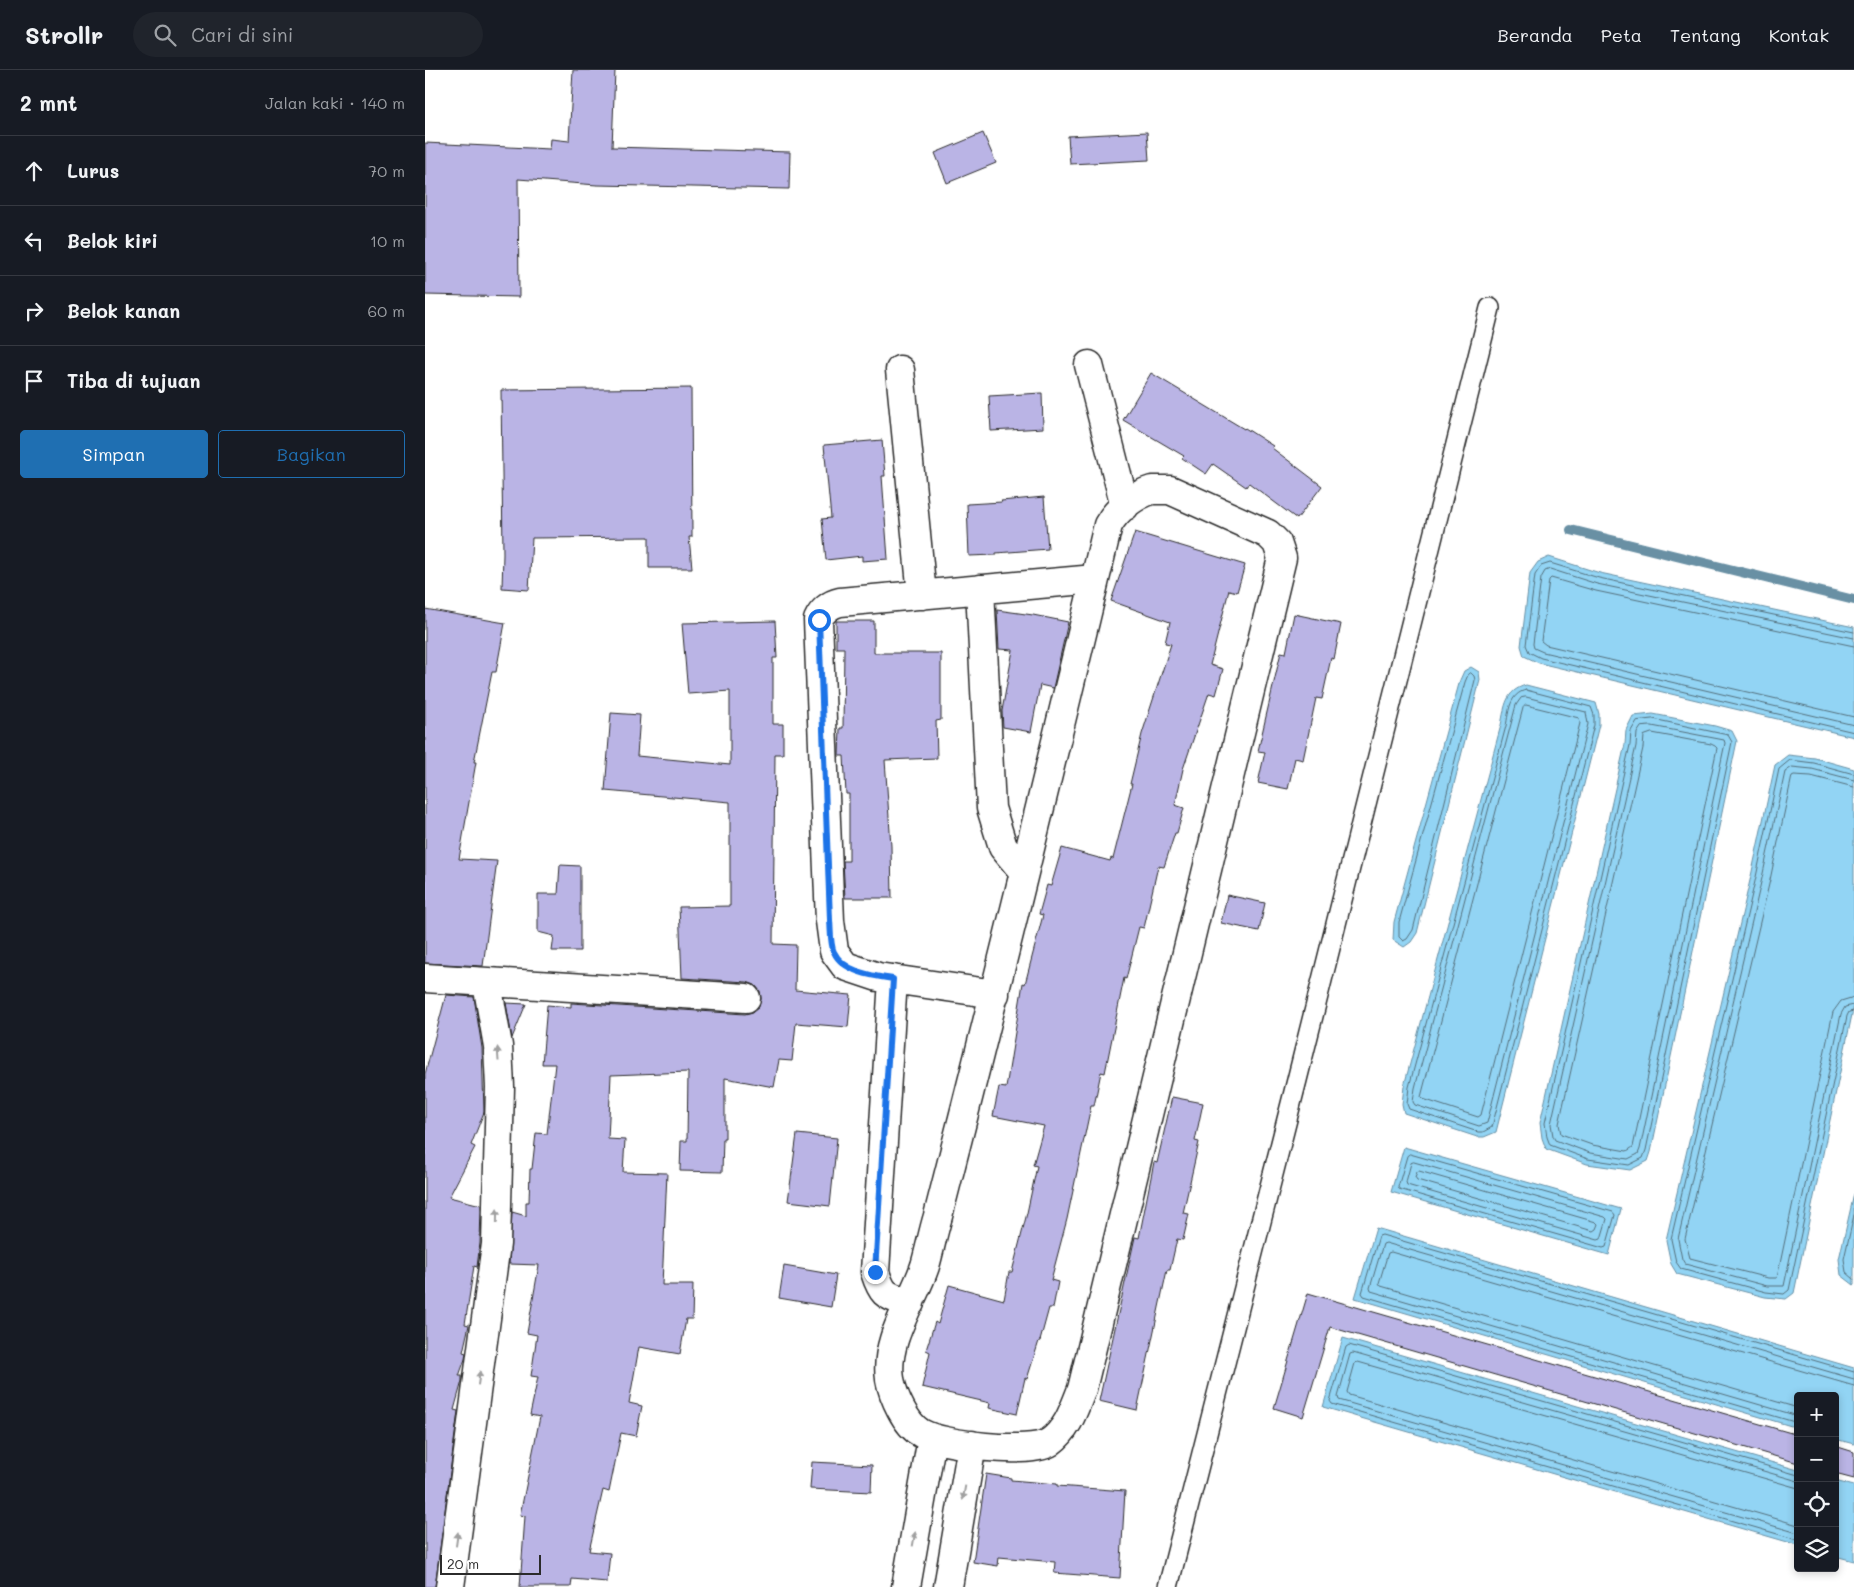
<!DOCTYPE html>
<html lang="id">
<head>
<meta charset="utf-8">
<style>
	:root { --surface:#171b24; --page:#20242c; --text:#f1f3f6; --muted:#9ea1a6; --line:#363941; --accent:#1f6fb2 }
	body { margin:0; font-family:Mali,sans-serif; background:var(--page); color:var(--text) }
	.controls { position:absolute; right:15px; bottom:15px; display:grid; overflow:hidden; border-radius:5px; box-shadow:0 2px 8px #0003 }
	.controls button { width:45px; height:45px; display:grid; place-items:center; padding:0; border:0; border-bottom:1px solid var(--line); background:var(--surface); color:var(--text); font:25px sans-serif }
	.scale { position:absolute; left:15px; bottom:12px; width:101px; box-sizing:border-box; padding-left:5px; border:2px solid #2b2b2b; border-top:0; font-size:14px; line-height:18px; white-space:nowrap; color:#2b2b2b; -webkit-text-stroke:4px #fff; paint-order:stroke }
	.stop { position:absolute; width:15px; height:15px; margin:-11px; border:4px solid #1a73e8; border-radius:50%; background:#fff }
	.stop.end { background:#1a73e8; border-color:#fff; box-shadow:0 1px 5px #0008 }
	.list { margin:0; padding:0; list-style:none }
	h2 { display:flex; justify-content:space-between; align-items:center; height:65px; margin:0; padding:0 20px; font-size:21px }
	h2 small { font-size:16px; font-weight:400; color:var(--muted) }
	.list li { display:grid; grid-template-columns:32px 1fr auto; gap:15px; align-items:center; box-sizing:border-box; height:70px; padding:0 20px; border-top:1px solid var(--line) }
	.list b { display:block; font-size:19px; white-space:nowrap }
	.list em { font-size:16px; font-style:normal; color:var(--muted) }
	.actions { display:flex; gap:10px; padding:15px 20px }
	.actions a { flex:1; padding:11px 0; border:1px solid var(--accent); border-radius:5px; text-align:center; font-size:18px; color:var(--accent) }
	.actions .main { background:var(--accent); color:#fff }
	.icon { flex:none; width:28px; height:28px; fill:none; stroke:currentColor; stroke-width:2; stroke-linecap:round; stroke-linejoin:round }
	.map { position:relative; flex:none; width:1429px; height:1517px; overflow:hidden }
	header { display:flex; align-items:center; gap:30px; box-sizing:border-box; height:70px; padding:0 25px; background:var(--surface); border-bottom:1px solid var(--line) }
	header strong { font-size:24px }
	nav { display:flex; gap:28px; margin-inline-start:auto; font-size:18px }
	.search { width:350px; height:45px; background:var(--page); display:flex; align-items:center; gap:12px; box-sizing:border-box; padding:0 18px; border-radius:28px; color:var(--muted); font-size:19px }
	main { display:flex }
	aside { flex:1; background:var(--surface) }
	.map>svg:first-child { display:block }
	.water { fill:#92d4f4; stroke:#6990a4 }
	.lines { fill:none; stroke-linecap:round; stroke-linejoin:round }
	.shore { stroke:#546f7b; stroke-width:1 }
	.stream { stroke:#6990a4; stroke-width:10 }
	.building { fill:#bab4e5; stroke:#2b2b2b }
	.service-casing { stroke:#2b2b2b; stroke-width:22 }
	.minor-casing { stroke:#2b2b2b; stroke-width:31 }
	.service { stroke:#fff; stroke-width:19 }
	.minor { stroke:#fff; stroke-width:28 }
	.oneway { fill:#a0a0a0 }
	.route { stroke:#1a73e8; stroke-width:6 }
</style>
</head>
<body>
<header>
<strong>Strollr</strong>
<div class="search"><svg class="icon" aria-label="search" viewBox="0 0 24 24"><circle cx="10" cy="10" r="6"/><path d="M15 15l6 6"/></svg>Cari di sini</div>
<nav><a>Beranda</a><a>Peta</a><a>Tentang</a><a>Kontak</a></nav>
</header>
<main>
<aside>
<h2>2 mnt<small>Jalan kaki · 140 m</small></h2>
<ul class="list">
<li><svg class="icon" aria-label="ahead" viewBox="0 0 24 24"><path d="M12 20V5M6 11l6-6 6 6"/></svg><div><b>Lurus</b></div><em>70 m</em></li>
<li><svg class="icon" aria-label="left" viewBox="0 0 24 24"><path d="M17 20v-9H6M10 6l-5 5 5 5"/></svg><div><b>Belok kiri</b></div><em>10 m</em></li>
<li><svg class="icon" aria-label="right" viewBox="0 0 24 24"><path d="M7 20v-9h11M14 6l5 5-5 5"/></svg><div><b>Belok kanan</b></div><em>60 m</em></li>
<li><svg class="icon" aria-label="arrive" viewBox="0 0 24 24"><path d="M6 21V4h12l-3 4 3 4H6"/></svg><div><b>Tiba di tujuan</b></div></li>
</ul>
<div class="actions"><a class="main">Simpan</a><a>Bagikan</a></div>
</aside>
<div class="map">
<svg width="1429" height="1517" viewBox="0 0 1429 1517">
	<rect width="100%" height="100%" fill="#fff"/>
	<filter id="ink" filterUnits="userSpaceOnUse"><feTurbulence type="fractalNoise" baseFrequency=".02" numOctaves="2"/><feDisplacementMap in="SourceGraphic" scale="10" xChannelSelector="R" yChannelSelector="G"/><feConvolveMatrix kernelMatrix="1 2 1 2 8 2 1 2 1" color-interpolation-filters="sRGB"/></filter>
	<g filter="url(#ink)">
		<!-- water -->
		<path class="water" d="M 1124,487 L 1175,503 L 1429,557 L 1429,667 L 1114,593 L 1099,586 L 1096,576 L 1105,503 L 1113,492 Z
			M 1046,597 L 1054,602 L 1055,610 L 992,863 L 986,872 L 979,877 L 968,870 L 969,852 L 1035,610 L 1039,601 Z
			M 1101,615 L 1171,633 L 1174,644 L 1174,655 L 1071,1062 L 1059,1067 L 1052,1067 L 979,1043 L 977,1034 L 979,1016 L 1076,655 C 1080,636 1080,621 1101,615 Z
			M 1228,644 L 1290,656 L 1307,661 L 1312,671 L 1226,1082 L 1223,1091 L 1205,1100 L 1162,1094 L 1121,1079 L 1117,1068 L 1115,1053 L 1200,674 L 1201,660 L 1208,646 Z
			M 1363,685 L 1390,688 L 1429,699 L 1429,935 L 1369,1223 L 1361,1229 L 1340,1227 L 1252,1204 L 1246,1194 L 1241,1170 L 1326,806 L 1350,695 Z
			M 979,1077 L 1196,1139 L 1184,1185 L 966,1122 Z
			M 1429,1124 L 1429,1215 L 1416,1205 L 1414,1189 Z
			M 951,1158 L 1429,1298 L 1429,1374 L 1410,1369 L 1410,1326 L 1373,1326 L 1373,1358 L 930,1228 Z
			M 918,1268 L 1373,1400 L 1373,1475 L 898,1337 Z
			M 1410,1411 L 1429,1416 L 1429,1491 L 1410,1486 Z"/>
		<g class="lines">
			<!-- shore -->
			<path class="shore" d="M 1429,562 L 1174,508 L 1125,493 L 1116,496 L 1110,505 L 1101,575 L 1104,582 L 1116,588 L 1429,662
				M 1429,568 L 1172,514 L 1125,499 L 1120,501 L 1116,508 L 1108,574 L 1109,578 L 1118,582 L 1429,655
				M 1429,576 L 1171,521 L 1126,508 L 1124,510 L 1116,571 L 1121,575 L 1429,647
				M 1046,603 L 1049,606 L 1050,610 L 988,860 L 982,869 L 978,871 L 974,867 L 974,852 L 1040,612 L 1043,605 Z
				M 1101,620 L 1166,637 L 1169,645 L 1169,655 L 1067,1057 L 1058,1062 L 1053,1062 L 984,1039 L 982,1034 L 984,1017 L 1081,656 C 1084,641 1084,624 1101,620 Z
				M 1101,627 L 1161,642 L 1163,654 L 1062,1053 L 1054,1056 L 990,1035 L 988,1032 L 990,1018 L 1091,635 L 1096,628 Z
				M 1101,635 L 1154,648 L 1155,653 L 1056,1045 L 1053,1047 L 998,1029 L 996,1027 L 1098,638 Z
				M 1228,649 L 1303,665 L 1307,672 L 1221,1080 L 1218,1088 L 1204,1095 L 1163,1089 L 1125,1075 L 1122,1067 L 1120,1053 L 1205,675 L 1206,661 L 1212,651 Z
				M 1227,656 L 1299,670 L 1300,673 L 1215,1079 L 1213,1084 L 1203,1089 L 1165,1083 L 1130,1070 L 1128,1066 L 1126,1054 L 1211,676 L 1212,663 L 1216,657 Z
				M 1227,663 L 1286,674 L 1290,676 L 1292,678 L 1208,1077 L 1202,1081 L 1167,1075 L 1136,1064 L 1134,1054 L 1218,678 L 1219,666 Z
				M 1429,704 L 1389,693 L 1365,690 L 1354,699 L 1331,807 L 1246,1169 L 1251,1192 L 1256,1199 L 1341,1222 L 1359,1224 L 1364,1220 L 1422,946 L 1424,942 L 1429,941
				M 1429,710 L 1387,699 L 1367,697 L 1360,702 L 1337,808 L 1253,1169 L 1257,1189 L 1260,1194 L 1342,1216 L 1359,1216 L 1416,944 L 1420,937 L 1429,935
				M 1429,717 L 1386,706 L 1369,705 L 1367,706 L 1345,810 L 1260,1169 L 1265,1188 L 1343,1208 L 1352,1208 L 1408,942 L 1416,931 L 1429,927
				M 985,1084 L 1188,1142 L 1190,1145 L 1181,1177 L 1178,1178 L 974,1119 L 973,1117 L 982,1086 Z
				M 989,1092 L 1180,1147 L 1182,1149 L 1176,1169 L 1173,1170 L 982,1115 L 981,1112 L 986,1093 Z
				M 994,1101 L 1171,1152 L 1173,1154 L 1171,1159 L 1168,1161 L 992,1110 L 990,1107 L 992,1102 Z
				M 1429,1145 L 1419,1189 L 1421,1202 L 1429,1209
				M 1373,1338 L 956,1216 L 954,1213 L 963,1183 L 966,1182 L 1429,1316
				M 1373,1346 L 946,1221 L 945,1218 L 958,1174 L 961,1173 L 1429,1309
				M 1373,1353 L 939,1226 L 937,1223 L 954,1166 L 957,1165 L 1429,1302
				M 1373,1405 L 924,1275 L 921,1277 L 905,1331 L 907,1334 L 1373,1470
				M 1373,1411 L 928,1283 L 925,1284 L 913,1327 L 914,1330 L 1373,1463
				M 1373,1418 L 933,1292 L 930,1293 L 922,1322 L 924,1325 L 1373,1455"/>
			<!-- stream -->
			<path class="stream" d="M 1146,460 L 1429,530"/>
		</g>
		<!-- building -->
		<path class="building" d="M 148,0 L 190,0 L 187,77 L 365,82 L 364,119 L 172,115 L 93,109 L 94,227 L 0,225 L 0,73 L 125,79 L 126,69 L 144,71 Z
			M 722,62 L 724,90 L 645,94 L 643,66 Z
			M 558,63 L 571,93 L 522,113 L 510,83 Z
			M 726,303 L 819,359 L 820,358 L 848,376 L 847,378 L 897,416 L 872,449 L 824,413 L 821,417 L 788,394 L 781,404 L 757,388 L 759,386 L 698,350 Z
			M 266,318 L 267,467 L 264,467 L 267,498 L 224,498 L 224,467 L 107,468 L 104,520 L 77,518 L 78,484 L 76,320 Z
			M 617,323 L 618,358 L 566,361 L 564,326 Z
			M 457,370 L 460,406 L 457,406 L 463,489 L 437,491 L 437,486 L 401,490 L 397,449 L 406,448 L 399,375 Z
			M 619,427 L 623,479 L 571,483 L 571,485 L 544,486 L 542,434 L 577,432 L 576,431 Z
			M 710,462 L 820,495 L 812,522 L 804,520 L 785,595 L 798,599 L 791,625 L 784,623 L 758,699 L 750,735 L 759,738 L 752,763 L 750,763 L 739,797 L 733,796 L 719,858 L 714,857 L 701,909 L 699,908 L 680,1003 L 676,1002 L 669,1036 L 666,1036 L 642,1149 L 626,1210 L 633,1212 L 628,1238 L 624,1238 L 615,1271 L 614,1271 L 602,1309 L 600,1308 L 592,1344 L 564,1338 L 565,1333 L 497,1317 L 505,1282 L 501,1280 L 510,1252 L 513,1254 L 524,1215 L 579,1230 L 584,1202 L 587,1202 L 602,1143 L 612,1096 L 608,1095 L 619,1056 L 568,1046 L 574,1017 L 581,1018 L 598,913 L 600,914 L 618,845 L 614,844 L 622,815 L 626,816 L 637,778 L 685,791 L 686,788 L 688,789 L 707,714 L 705,714 L 717,664 L 746,574 L 740,573 L 745,552 L 686,531 Z
			M 0,539 L 80,553 L 71,602 L 67,602 L 49,692 L 51,692 L 34,789 L 72,791 L 58,896 L 0,893 Z
			M 572,540 L 608,545 L 643,552 L 628,618 L 615,615 L 606,662 L 578,657 L 577,641 L 588,580 L 574,579 Z
			M 869,544 L 916,554 L 909,589 L 906,588 L 897,629 L 891,628 L 878,690 L 870,688 L 863,719 L 833,713 L 840,682 L 833,681 L 856,582 L 861,583 Z
			M 350,551 L 352,588 L 348,588 L 348,654 L 358,654 L 358,684 L 350,684 L 348,874 L 371,875 L 370,920 L 426,925 L 423,957 L 371,953 L 367,991 L 354,990 L 349,1017 L 300,1008 L 300,1068 L 298,1068 L 297,1102 L 255,1101 L 256,1071 L 262,1071 L 263,1002 L 186,1005 L 183,1069 L 200,1070 L 198,1102 L 242,1103 L 237,1215 L 268,1215 L 267,1249 L 261,1249 L 255,1284 L 214,1277 L 204,1333 L 217,1336 L 211,1366 L 196,1363 L 184,1422 L 178,1420 L 164,1481 L 185,1483 L 182,1512 L 147,1509 L 146,1517 L 95,1517 L 100,1446 L 95,1445 L 115,1347 L 105,1345 L 113,1307 L 106,1306 L 112,1265 L 102,1263 L 114,1195 L 84,1194 L 87,1142 L 101,1146 L 101,1132 L 104,1132 L 105,1099 L 107,1099 L 111,1063 L 122,1064 L 130,994 L 117,994 L 122,935 L 146,937 L 146,933 L 320,944 L 328,942 L 334,937 L 336,929 L 335,921 L 330,915 L 322,912 L 257,908 L 254,837 L 305,836 L 305,732 L 180,721 L 186,643 L 215,645 L 212,686 L 305,695 L 305,621 L 263,624 L 257,553 Z
			M 411,551 L 449,551 L 449,583 L 516,583 L 516,650 L 511,651 L 512,688 L 460,690 L 466,776 L 467,828 L 420,828 L 418,791 L 424,791 L 424,724 L 421,724 L 419,686 L 414,686 L 415,658 L 418,658 L 419,578 L 411,578 Z
			M 135,795 L 155,796 L 155,881 L 127,881 L 129,866 L 113,862 L 113,824 L 133,824 Z
			M 802,825 L 840,833 L 834,861 L 796,853 Z
			M 21,925 L 49,927 L 57,978 L 59,1042 L 46,1075 L 50,1077 L 24,1127 L 56,1135 L 55,1173 L 52,1197 L 49,1196 L 40,1254 L 44,1255 L 38,1282 L 41,1283 L 40,1289 L 34,1306 L 37,1306 L 37,1311 L 29,1340 L 33,1341 L 10,1517 L 0,1517 L 0,1004 Z
			M 81,933 L 101,934 L 87,968 Z
			M 747,1027 L 778,1033 L 770,1071 L 774,1072 L 758,1143 L 764,1144 L 758,1170 L 752,1169 L 745,1200 L 742,1200 L 712,1340 L 674,1331 L 710,1167 L 714,1168 L 729,1092 L 732,1093 Z
			M 372,1064 L 412,1068 L 405,1136 L 363,1131 Z
			M 359,1196 L 411,1205 L 406,1237 L 354,1228 Z
			M 883,1223 L 1373,1365 L 1373,1393 L 905,1257 L 878,1347 L 849,1338 Z
			M 1410,1376 L 1429,1382 L 1429,1409 L 1410,1404 Z
			M 387,1392 L 447,1395 L 446,1422 L 385,1419 Z
			M 561,1404 L 586,1408 L 586,1410 L 632,1414 L 632,1416 L 700,1421 L 695,1508 L 629,1503 L 630,1492 L 574,1487 L 573,1496 L 548,1492 Z"/>
		<g class="lines">
			<defs>
				<path id="service" d="M 743,1517 L 872,1010 L 1065,238"/>
				<path id="minor" d="M 664,295 L 700,436
					M 475,300 L 497,525
					M 727,420 L 745,420 L 843,464 L 852,473 L 857,488 L 657,1319 C 649,1339 643,1359 625,1372 C 605,1385 516,1375 496,1363 C 481,1355 468,1326 465,1309 C 459,1270 488,1232 500,1196 C 505,1179 508,1162 513,1146 C 572,916 628,686 683,455 C 692,439 710,425 727,420 Z
					M 555,519 L 566,738 L 578,777 L 599,802
					M 0,908 L 321,928
					M 468,909 L 450,1202 C 458,1227 461,1225 485,1233
					M 570,924 L 453,907 L 420,896 L 409,881 L 405,851 L 393,550 C 397,541 405,534 415,532 L 670,509
					M 25,1517 L 71,1174 L 75,1017 L 73,976 L 62,913
					M 481,1517 L 507,1368
					M 523,1517 L 547,1375"/>
			</defs>
			<!-- service casing -->
			<use href="#service" class="service-casing"/>
			<!-- minor casing -->
			<use href="#minor" class="minor-casing"/>
			<!-- service -->
			<use href="#service" class="service"/>
			<!-- minor -->
			<use href="#minor" class="minor"/>
		</g>
		<!-- one-way arrows -->
		<defs><path id="oneway-solid" d="M-6-.8H1V-3.2L6.5 0L1 3.2V.8H-6Z" transform="scale(1.25)"/></defs>
		<g class="oneway">
			<use href="#oneway-solid" transform="translate(73 984) rotate(-94)"/>
			<use href="#oneway-solid" transform="translate(72 1146) rotate(-89)"/>
			<use href="#oneway-solid" transform="translate(54 1308) rotate(-82)"/>
			<use href="#oneway-solid" transform="translate(539 1423) rotate(100)"/>
			<use href="#oneway-solid" transform="translate(32 1469) rotate(-82)"/>
			<use href="#oneway-solid" transform="translate(489 1469) rotate(-80)"/>
		</g>
	</g>
	<g class="lines" filter="url(#ink)">
		<!-- route -->
		<path class="route" d="M 394,550 L 405,850 C 406,860 405,874 409,882 C 418,902 448,906 468,909 L 450,1202"/>
	</g>
</svg>
<div class="controls">
<button>+</button>
<button>−</button>
<button><svg class="icon" aria-label="locate" viewBox="0 0 24 24"><circle cx="12" cy="12" r="6"/><path d="M12 2v4M12 18v4M2 12h4M18 12h4"/></svg></button>
<button><svg class="icon" aria-label="layers" viewBox="0 0 24 24"><path d="M12 4l9 5-9 5-9-5zM3 14l9 5 9-5"/></svg></button>
</div>
<div class="scale">20 m</div>
<div class="stop" style="left:394px;top:550px"></div>
<div class="stop end" style="left:450px;top:1202px"></div>
</div>
</main>
</body>
</html>
